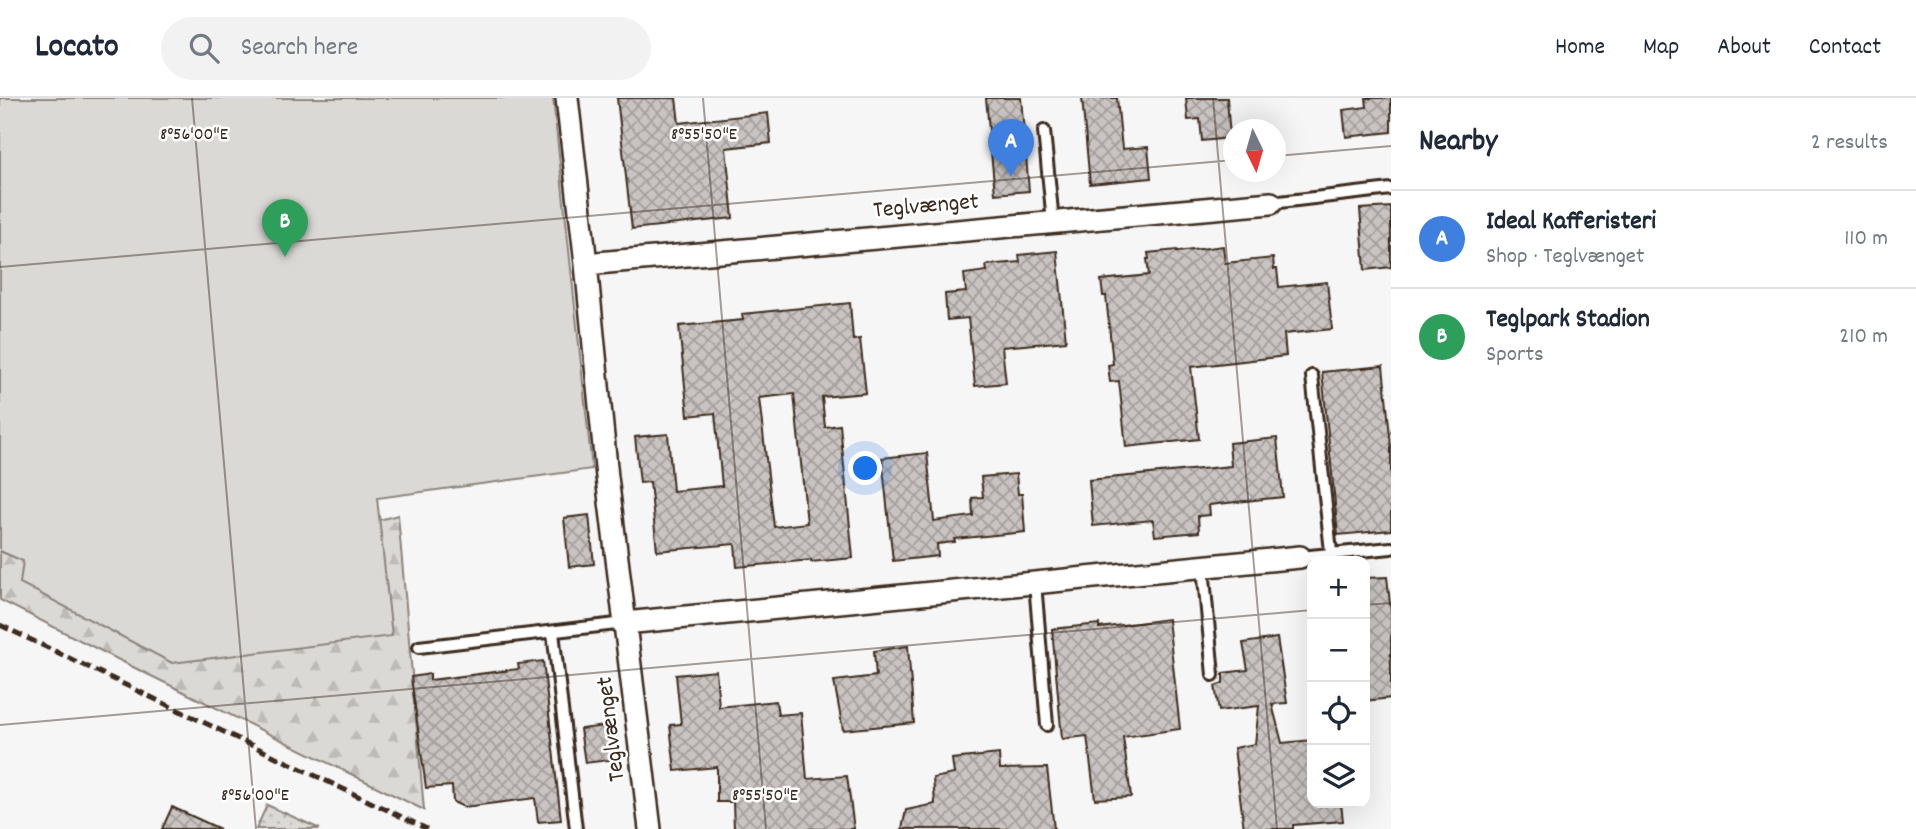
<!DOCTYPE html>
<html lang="en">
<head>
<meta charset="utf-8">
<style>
	:root { --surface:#fff; --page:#f2f2f3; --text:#1f2937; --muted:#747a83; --line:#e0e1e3; --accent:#2563eb }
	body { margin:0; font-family:Dekko,sans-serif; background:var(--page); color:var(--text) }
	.controls { position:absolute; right:21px; bottom:21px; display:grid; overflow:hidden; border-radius:14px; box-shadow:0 7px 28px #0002 }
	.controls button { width:63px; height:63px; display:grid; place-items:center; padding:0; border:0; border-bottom:2px solid var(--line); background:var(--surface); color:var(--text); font:35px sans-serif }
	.compass { position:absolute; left:1223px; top:21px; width:63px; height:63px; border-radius:50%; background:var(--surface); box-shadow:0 7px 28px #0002; rotate:175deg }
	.you { position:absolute; left:866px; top:371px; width:24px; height:24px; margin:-18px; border:5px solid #fff; border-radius:50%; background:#1a73e8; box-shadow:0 0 0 10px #1a73e833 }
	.badge { display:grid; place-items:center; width:46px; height:46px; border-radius:50%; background:var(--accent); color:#fff; font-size:23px; font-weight:700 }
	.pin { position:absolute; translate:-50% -58px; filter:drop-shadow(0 2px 4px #0008) }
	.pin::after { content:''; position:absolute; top:37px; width:24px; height:21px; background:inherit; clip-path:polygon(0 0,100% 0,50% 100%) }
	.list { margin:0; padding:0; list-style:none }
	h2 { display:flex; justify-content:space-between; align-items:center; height:91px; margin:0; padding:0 28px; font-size:30px }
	h2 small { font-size:23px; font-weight:400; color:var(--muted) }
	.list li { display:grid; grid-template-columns:46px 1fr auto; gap:21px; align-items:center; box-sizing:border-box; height:98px; padding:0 28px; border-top:2px solid var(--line) }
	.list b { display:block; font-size:26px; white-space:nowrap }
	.list p { margin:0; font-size:23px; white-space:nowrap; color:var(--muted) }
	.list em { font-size:23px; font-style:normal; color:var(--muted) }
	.icon { flex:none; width:38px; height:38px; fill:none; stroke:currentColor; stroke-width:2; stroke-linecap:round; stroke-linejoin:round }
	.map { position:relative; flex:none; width:1391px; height:731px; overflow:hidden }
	header { display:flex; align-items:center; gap:42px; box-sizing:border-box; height:98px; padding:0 35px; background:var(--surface); border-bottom:2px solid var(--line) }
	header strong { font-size:33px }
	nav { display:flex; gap:38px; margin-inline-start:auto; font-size:24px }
	.search { width:490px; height:63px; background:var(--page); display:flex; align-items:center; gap:18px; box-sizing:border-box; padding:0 24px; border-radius:38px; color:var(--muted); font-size:26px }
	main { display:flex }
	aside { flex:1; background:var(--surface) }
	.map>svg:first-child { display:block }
	.green { fill:url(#green-dots); stroke:#8b827a; stroke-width:2 }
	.forest { fill:url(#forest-firs); stroke:#8b827a; stroke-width:2 }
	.pitch { fill:#dbd9d6; stroke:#8b827a; stroke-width:2 }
	.building { fill:url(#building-cross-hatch); stroke:#3b2a1e; stroke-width:2; fill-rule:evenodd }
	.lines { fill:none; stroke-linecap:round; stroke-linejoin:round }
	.service-casing { stroke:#3b2a1e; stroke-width:16 }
	.minor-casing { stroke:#3b2a1e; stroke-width:26 }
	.service { stroke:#fff; stroke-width:10 }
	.minor { stroke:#fff; stroke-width:21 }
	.rail { stroke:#3b2a1e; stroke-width:5; stroke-dasharray:10 5; stroke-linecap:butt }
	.ticks { fill:none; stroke:#3b2a1e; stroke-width:2; stroke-opacity:0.45 }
	.labels { text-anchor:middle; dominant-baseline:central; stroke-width:5; stroke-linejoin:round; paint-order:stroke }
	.street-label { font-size:24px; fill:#3b2a1e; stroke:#fff }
	.ticks-label { font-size:18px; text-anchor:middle; fill:#3b2a1e; stroke:#fff; stroke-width:5; stroke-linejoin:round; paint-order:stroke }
</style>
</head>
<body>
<header>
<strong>Locato</strong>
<div class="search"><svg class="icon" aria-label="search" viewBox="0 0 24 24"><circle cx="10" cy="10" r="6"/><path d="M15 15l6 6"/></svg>Search here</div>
<nav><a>Home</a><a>Map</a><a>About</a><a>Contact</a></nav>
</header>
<main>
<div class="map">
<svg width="1391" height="731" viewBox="0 0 1391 731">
	<defs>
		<pattern id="green-dots" width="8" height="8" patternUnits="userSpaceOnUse" patternTransform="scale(1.75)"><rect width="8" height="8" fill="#dbd9d6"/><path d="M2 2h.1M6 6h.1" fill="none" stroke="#bdbab7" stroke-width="1.8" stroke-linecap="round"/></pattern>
		<pattern id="forest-firs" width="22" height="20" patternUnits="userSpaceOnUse" patternTransform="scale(1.75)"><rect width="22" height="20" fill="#dbd9d6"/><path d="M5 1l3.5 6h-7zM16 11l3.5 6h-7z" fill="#bdbab7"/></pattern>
		<pattern id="building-cross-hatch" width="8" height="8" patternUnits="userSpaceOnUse" patternTransform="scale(1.75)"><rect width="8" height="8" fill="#c9c3c1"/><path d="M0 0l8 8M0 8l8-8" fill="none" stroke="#a49f9c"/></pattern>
	</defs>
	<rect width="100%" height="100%" fill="#f7f6f6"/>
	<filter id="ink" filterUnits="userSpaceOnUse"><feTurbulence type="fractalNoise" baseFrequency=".0143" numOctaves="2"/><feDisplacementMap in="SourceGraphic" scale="14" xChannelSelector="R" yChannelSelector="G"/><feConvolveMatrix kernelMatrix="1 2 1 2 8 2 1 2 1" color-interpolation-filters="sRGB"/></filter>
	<g filter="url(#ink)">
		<!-- green -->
		<path class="green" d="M 267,707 L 320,731 L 256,731 Z"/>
		<!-- forest -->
		<path class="forest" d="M 398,417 L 424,712 L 139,572 L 0,502 L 0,453 L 23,463 L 364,426 Z"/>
		<!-- pitch -->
		<path class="pitch" d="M 0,0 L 553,0 L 592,371 L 377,400 L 392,538 L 172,565 L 20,485 L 23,463 L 0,453 Z"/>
		<!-- building -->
		<path class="building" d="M 617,0 L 676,0 L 679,25 L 768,15 L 771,45 L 726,50 L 733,120 L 632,131 Z
			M 986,0 L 1021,0 L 1029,93 L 995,96 Z
			M 1082,0 L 1117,0 L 1122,51 L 1148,49 L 1151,80 L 1090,86 Z
			M 1186,0 L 1227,0 L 1230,40 L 1202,43 L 1200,21 L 1188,22 Z
			M 1366,0 L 1391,0 L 1391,34 L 1346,39 L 1343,12 L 1367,9 Z
			M 1391,109 L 1391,169 L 1365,172 L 1360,111 Z
			M 1223,148 L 1225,165 L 1273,160 L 1274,171 L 1277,171 L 1279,189 L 1327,184 L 1332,231 L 1284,236 L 1286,258 L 1191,269 L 1199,341 L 1126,349 L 1119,283 L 1110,284 L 1108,267 L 1113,266 L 1106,198 L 1103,198 L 1101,182 L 1149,177 L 1147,161 L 1149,161 L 1148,155 L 1177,152 L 1177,154 Z
			M 1057,153 L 1066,243 L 1002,249 L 1006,285 L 975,288 L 968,220 L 947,222 L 945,196 L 966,194 L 964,176 L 987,173 L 986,167 L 1020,164 L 1019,157 Z
			M 850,205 L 853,242 L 860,241 L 866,295 L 822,299 L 825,329 L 840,327 L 853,460 L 811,464 L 811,462 L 737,469 L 735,446 L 657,453 L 650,384 L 640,385 L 635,339 L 668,336 L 673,393 L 722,388 L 715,315 L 688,318 L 679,228 L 743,222 L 742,216 ZM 794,296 L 807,425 L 774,429 L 759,300 Z
			M 1383,268 L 1391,348 L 1391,432 L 1338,437 L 1322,274 Z
			M 1277,340 L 1283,399 L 1209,407 L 1210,417 L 1198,418 L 1199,434 L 1155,438 L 1153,422 L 1093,428 L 1089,382 L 1231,368 L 1229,345 Z
			M 927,355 L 934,423 L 973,418 L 972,400 L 983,399 L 981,379 L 1016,376 L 1018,396 L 1022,396 L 1025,434 L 954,441 L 955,444 L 937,446 L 938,458 L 893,463 L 882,360 Z
			M 589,417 L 594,466 L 569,469 L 564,420 Z
			M 1387,479 L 1391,514 L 1391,600 L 1365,603 L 1365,480 Z
			M 1168,521 L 1180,631 L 1123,639 L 1131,699 L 1095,701 L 1087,638 L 1062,641 L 1052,531 L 1099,526 L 1099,530 Z
			M 1277,540 L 1287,605 L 1272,606 L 1282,645 L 1312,642 L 1312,705 L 1341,705 L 1343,723 L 1293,727 L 1293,731 L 1244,731 L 1234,650 L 1255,646 L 1259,608 L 1219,613 L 1215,588 L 1223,585 L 1223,575 L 1248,572 L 1243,545 Z
			M 908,548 L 914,625 L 843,632 L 834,583 L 876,578 L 874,553 Z
			M 543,563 L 561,722 L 538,724 L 535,700 L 464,709 L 453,704 L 452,688 L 426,690 L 411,579 L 430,576 L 430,582 L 519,571 L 518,566 Z
			M 716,573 L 719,609 L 776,603 L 778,617 L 801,615 L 807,681 L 847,678 L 854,731 L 734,731 L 733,704 L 717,704 L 717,669 L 675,673 L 670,627 L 681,626 L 676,577 Z
			M 614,627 L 618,661 L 585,665 L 580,631 Z
			M 999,656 L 1000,671 L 1047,670 L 1054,731 L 902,731 L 906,712 L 935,706 L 933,680 L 954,676 L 952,661 Z
			M 172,709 L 220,731 L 162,731 Z"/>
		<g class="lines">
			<defs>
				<path id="service" d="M 1044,33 L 1053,124
					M 1271,105 L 1391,91
					M 1312,278 L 1332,463
					M 1300,459 L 1391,450
					M 1203,469 L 1213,577
					M 1035,485 L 1047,627
					M 553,534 L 576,731
					M 419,549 L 625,525"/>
				<path id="minor" d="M 567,0 L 586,166 L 607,379 L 650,731
					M 586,166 L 1271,105
					M 625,525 L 1300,459"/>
			</defs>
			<!-- service casing -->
			<use href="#service" class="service-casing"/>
			<!-- minor casing -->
			<use href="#minor" class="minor-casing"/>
			<!-- service -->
			<use href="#service" class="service"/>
			<!-- minor -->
			<use href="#minor" class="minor"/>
			<!-- rail -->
			<path class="rail" d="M 0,527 L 427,731"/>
		</g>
	</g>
	<!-- ticks -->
	<path class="ticks" d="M 192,0 L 256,731M 703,0 L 766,731M 1213,0 L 1277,731M 1276,58 L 1391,48M 0,169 L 1234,62M 1365,507 L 1391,505M 0,627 L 1312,512"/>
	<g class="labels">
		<!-- street labels -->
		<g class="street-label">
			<text transform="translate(926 109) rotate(-5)">Teglvænget</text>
			<text transform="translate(612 631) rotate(-97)">Teglvænget</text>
		</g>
	</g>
	<g class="ticks-label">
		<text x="194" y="41">8°56'00"E</text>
		<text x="704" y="41">8°55'50"E</text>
		<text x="255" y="702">8°56'00"E</text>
		<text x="765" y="702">8°55'50"E</text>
	</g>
</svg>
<div class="controls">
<button>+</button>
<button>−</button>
<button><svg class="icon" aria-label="locate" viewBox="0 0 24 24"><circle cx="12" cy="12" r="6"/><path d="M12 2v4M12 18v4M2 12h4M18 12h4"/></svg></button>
<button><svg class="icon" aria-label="layers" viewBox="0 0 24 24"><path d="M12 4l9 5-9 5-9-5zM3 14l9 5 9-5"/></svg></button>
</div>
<svg class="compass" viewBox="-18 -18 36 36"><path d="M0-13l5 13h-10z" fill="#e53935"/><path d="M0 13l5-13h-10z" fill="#747a83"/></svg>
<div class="you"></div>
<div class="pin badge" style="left:1011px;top:79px;background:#3f7fe0">A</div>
<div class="pin badge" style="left:285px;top:159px;background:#2e9e5b">B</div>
</div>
<aside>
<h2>Nearby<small>2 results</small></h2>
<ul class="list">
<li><span class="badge" style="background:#3f7fe0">A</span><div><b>Ideal Kafferisteri</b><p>Shop · Teglvænget</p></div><em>110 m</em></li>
<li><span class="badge" style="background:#2e9e5b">B</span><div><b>Teglpark Stadion</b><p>Sports</p></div><em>210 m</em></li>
</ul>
</aside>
</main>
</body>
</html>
